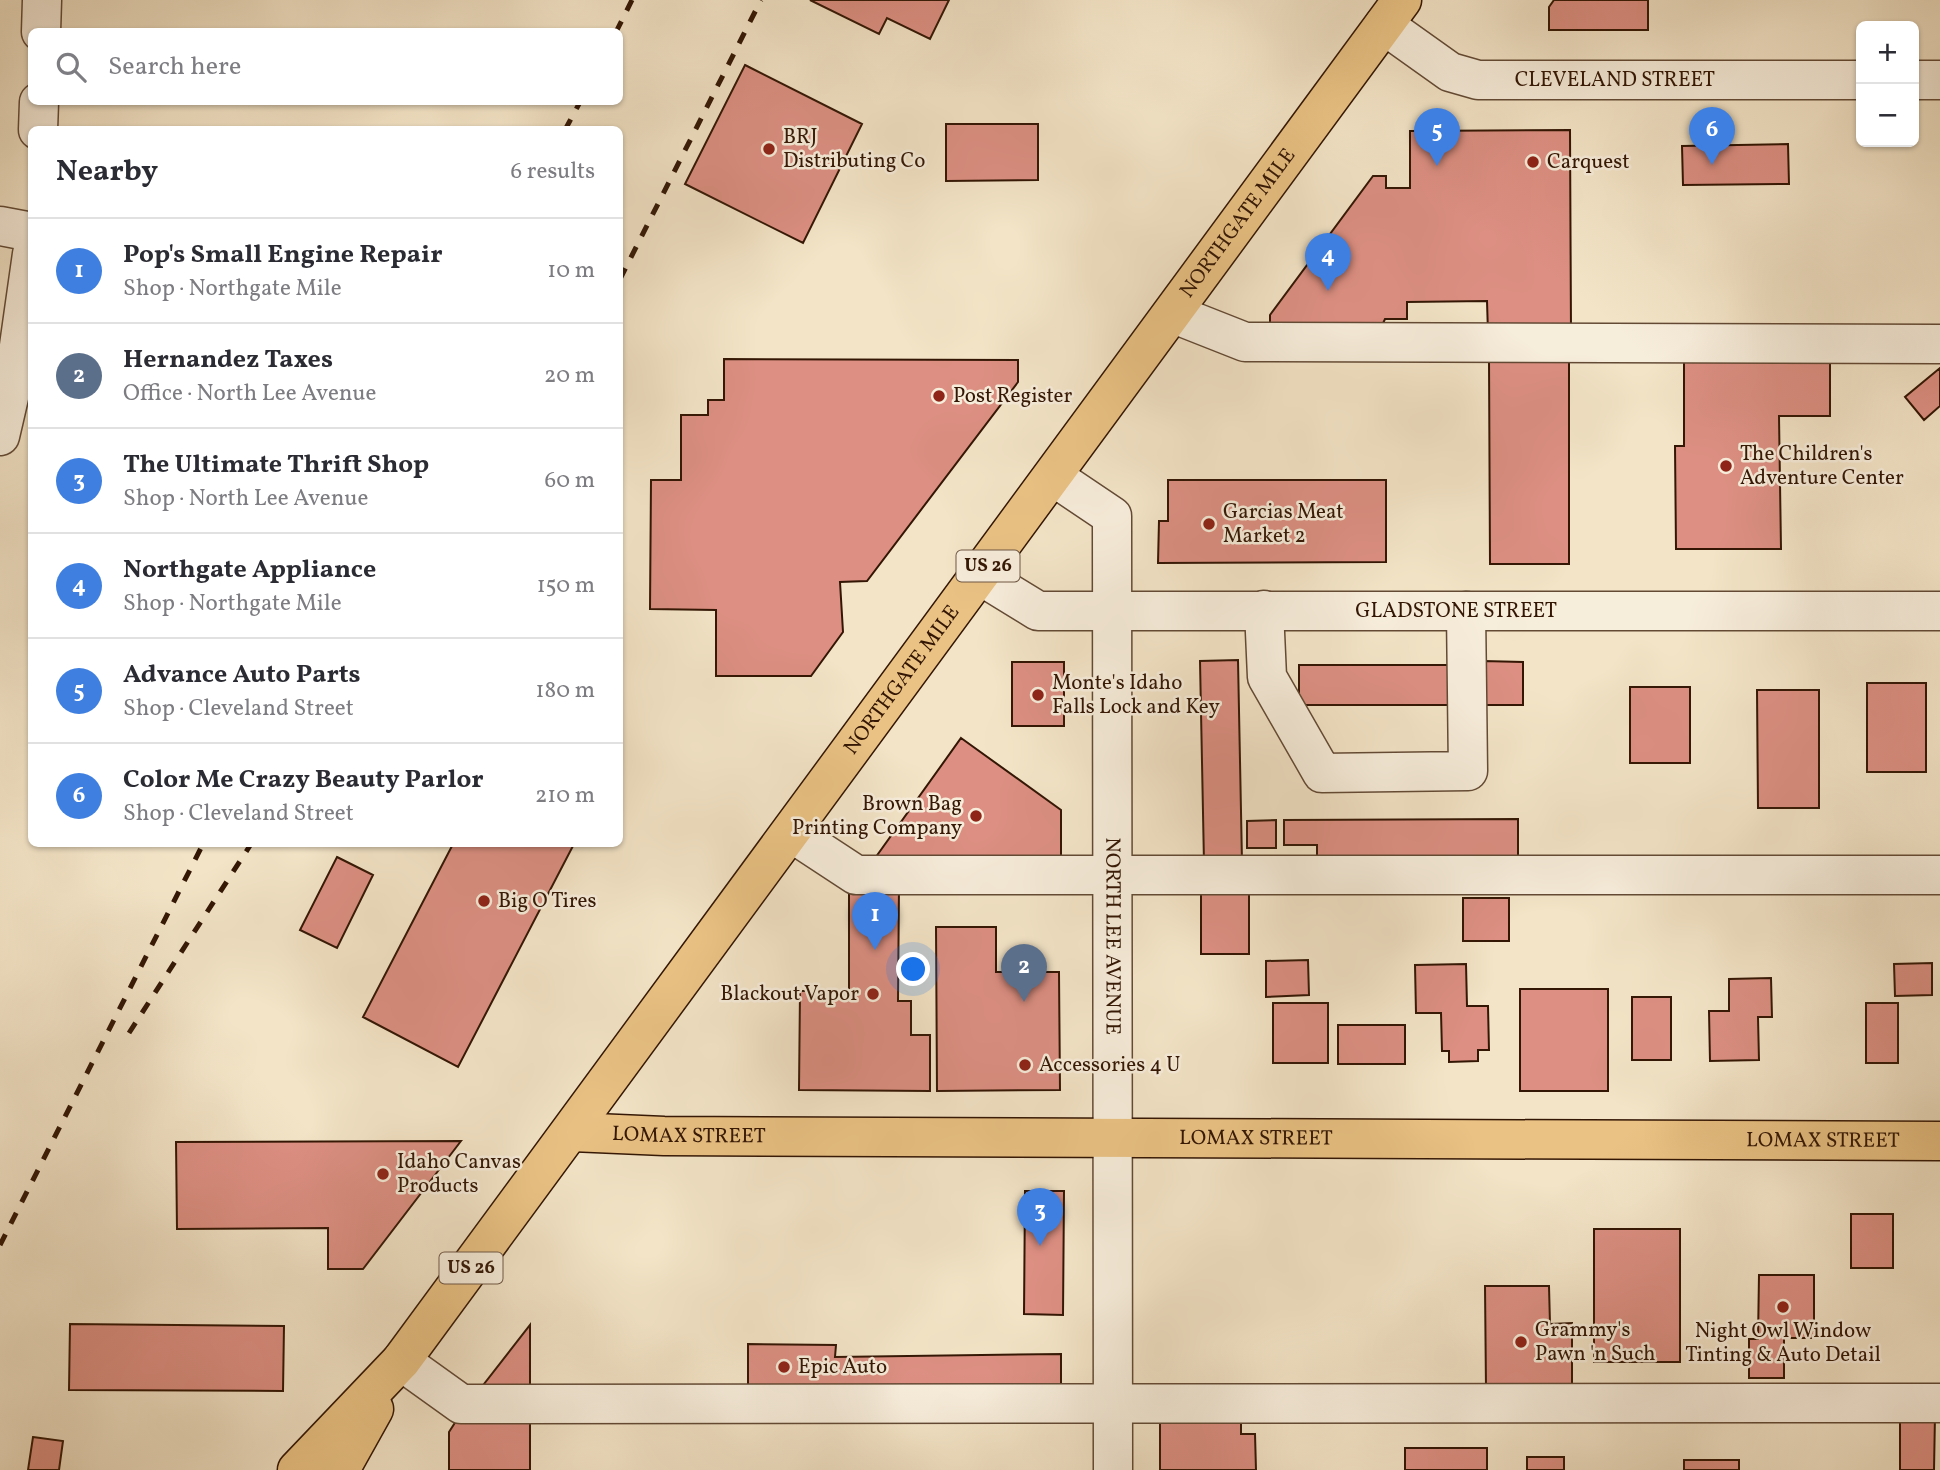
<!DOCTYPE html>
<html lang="en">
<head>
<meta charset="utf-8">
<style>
	:root { --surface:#fff; --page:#f7f7f7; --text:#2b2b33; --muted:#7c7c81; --line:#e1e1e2; --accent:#8f2418 }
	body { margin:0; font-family:Vollkorn,serif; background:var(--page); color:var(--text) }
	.controls { position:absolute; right:21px; top:21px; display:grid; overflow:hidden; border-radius:10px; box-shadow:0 2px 5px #0004 }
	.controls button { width:63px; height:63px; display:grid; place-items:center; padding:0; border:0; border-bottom:2px solid var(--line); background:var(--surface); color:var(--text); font:35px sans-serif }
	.you { position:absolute; left:914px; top:970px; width:24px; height:24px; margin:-18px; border:5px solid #fff; border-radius:50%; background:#1a73e8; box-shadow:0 0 0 10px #1a73e833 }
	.badge { display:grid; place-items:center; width:46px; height:46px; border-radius:50%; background:var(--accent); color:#fff; font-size:23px; font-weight:700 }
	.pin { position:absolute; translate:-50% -58px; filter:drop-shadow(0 2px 4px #0008) }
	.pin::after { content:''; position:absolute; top:37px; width:24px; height:21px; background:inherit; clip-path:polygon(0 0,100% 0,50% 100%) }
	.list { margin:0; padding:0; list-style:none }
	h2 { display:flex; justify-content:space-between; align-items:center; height:91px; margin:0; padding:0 28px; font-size:30px }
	h2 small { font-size:23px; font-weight:400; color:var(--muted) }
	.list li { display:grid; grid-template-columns:46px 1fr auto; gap:21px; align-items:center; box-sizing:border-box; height:105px; padding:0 28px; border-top:2px solid var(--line) }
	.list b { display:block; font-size:26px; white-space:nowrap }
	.list p { margin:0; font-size:23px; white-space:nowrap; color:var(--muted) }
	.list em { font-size:23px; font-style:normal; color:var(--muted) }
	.icon { flex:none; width:38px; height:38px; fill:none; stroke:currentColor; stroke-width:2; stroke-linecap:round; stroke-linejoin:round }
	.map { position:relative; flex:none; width:1940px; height:1470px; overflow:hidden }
	.search { position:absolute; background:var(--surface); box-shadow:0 2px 5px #0004; left:28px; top:28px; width:595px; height:77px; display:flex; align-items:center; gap:18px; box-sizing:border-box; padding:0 24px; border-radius:10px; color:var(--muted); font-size:26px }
	.panel { position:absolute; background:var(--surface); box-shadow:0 2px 5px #0004; left:28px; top:126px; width:595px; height:721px; border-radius:10px }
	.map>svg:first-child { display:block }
	.building { fill:#dc8f82; stroke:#331604; stroke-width:2 }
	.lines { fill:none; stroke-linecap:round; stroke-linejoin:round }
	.minor-casing { stroke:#634a35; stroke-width:41 }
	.major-casing { stroke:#331604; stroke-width:41 }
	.highway-casing { stroke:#331604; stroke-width:41 }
	.minor { stroke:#f7eddb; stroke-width:38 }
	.major { stroke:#eac284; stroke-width:38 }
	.highway { stroke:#eac284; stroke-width:38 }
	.rail { stroke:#331604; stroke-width:5; stroke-dasharray:12 12; stroke-linecap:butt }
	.poi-dot { fill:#8f2418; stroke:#f7eddb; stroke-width:2.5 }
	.labels { text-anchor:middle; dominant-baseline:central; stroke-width:5; stroke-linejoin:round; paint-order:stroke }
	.shield { fill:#f7eddb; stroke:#6e5644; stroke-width:2 }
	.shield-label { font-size:19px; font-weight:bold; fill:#331604 }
	.street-label { font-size:21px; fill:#331604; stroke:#f7eddb }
	.poi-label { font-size:21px; fill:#331604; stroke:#f7eddb; text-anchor:start }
</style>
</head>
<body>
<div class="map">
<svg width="1940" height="1470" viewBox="0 0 1940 1470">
	<rect width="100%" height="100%" fill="#f3e4c7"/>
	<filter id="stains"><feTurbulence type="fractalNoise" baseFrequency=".00286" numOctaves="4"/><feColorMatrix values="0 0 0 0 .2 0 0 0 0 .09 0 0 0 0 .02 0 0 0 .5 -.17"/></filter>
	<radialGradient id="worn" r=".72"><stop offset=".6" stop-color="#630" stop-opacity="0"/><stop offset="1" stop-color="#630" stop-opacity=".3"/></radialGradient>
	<!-- building -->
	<path class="building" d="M 810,0 L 949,0 L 930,39 L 887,18 L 879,34 Z
		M 1554,0 L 1648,0 L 1648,30 L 1549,30 L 1549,7 Z
		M 745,65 L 862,124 L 803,243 L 685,184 Z
		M 946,124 L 1038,124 L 1038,180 L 946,181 Z
		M 1570,130 L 1571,333 L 1488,333 L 1487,301 L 1407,302 L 1407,319 L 1385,319 L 1380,330 L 1270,329 L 1270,315 L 1373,176 L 1386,176 L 1386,188 L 1410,188 L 1410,131 Z
		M 1788,144 L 1789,184 L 1683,185 L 1682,146 Z
		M 724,359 L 1018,360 L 1018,382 L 867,581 L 840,582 L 843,632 L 811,676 L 716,676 L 716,610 L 650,609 L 651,480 L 681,480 L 681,415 L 708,415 L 708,400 L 724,400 Z
		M 1489,359 L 1569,359 L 1569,564 L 1490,564 Z
		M 1830,359 L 1830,416 L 1779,416 L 1781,549 L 1676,549 L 1675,446 L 1684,446 L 1684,361 Z
		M 1940,368 L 1940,406 L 1924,420 L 1905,397 Z
		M 1168,480 L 1386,480 L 1386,562 L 1158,563 L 1159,521 L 1168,521 Z
		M 1238,660 L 1242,862 L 1204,863 L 1200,661 Z
		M 1483,661 L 1523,662 L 1523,705 L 1482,705 Z
		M 1012,662 L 1064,662 L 1064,726 L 1012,726 Z
		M 1299,665 L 1459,665 L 1459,705 L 1299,705 Z
		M 1867,683 L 1926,683 L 1926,772 L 1867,772 Z
		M 1630,687 L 1690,687 L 1690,763 L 1630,763 Z
		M 1757,690 L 1819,690 L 1819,808 L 1758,808 Z
		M 961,738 L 1061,810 L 1061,861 L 873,861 Z
		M 1518,819 L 1518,859 L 1317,860 L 1317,845 L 1284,845 L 1284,820 Z
		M 1276,820 L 1276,848 L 1247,848 L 1247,821 Z
		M 453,844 L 574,844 L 458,1067 L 363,1017 Z
		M 337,857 L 373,875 L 337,948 L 300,930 Z
		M 849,884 L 899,885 L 898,1001 L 911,1001 L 911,1035 L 930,1035 L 930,1091 L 799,1090 L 800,991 L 849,991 Z
		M 1201,892 L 1249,892 L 1249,954 L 1201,954 Z
		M 1463,898 L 1509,898 L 1509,941 L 1463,941 Z
		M 936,927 L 996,927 L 996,972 L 1059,972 L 1060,1090 L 937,1091 Z
		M 1308,960 L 1309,995 L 1266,997 L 1266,961 Z
		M 1932,963 L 1932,995 L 1895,996 L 1894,964 Z
		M 1466,964 L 1467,1006 L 1488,1006 L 1489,1050 L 1478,1050 L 1478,1061 L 1449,1062 L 1449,1051 L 1442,1051 L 1441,1013 L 1416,1013 L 1415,965 Z
		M 1771,978 L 1772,1017 L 1758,1017 L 1759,1060 L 1710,1061 L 1709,1011 L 1729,1011 L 1729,979 Z
		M 1520,989 L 1608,989 L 1608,1091 L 1520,1091 Z
		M 1632,997 L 1671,997 L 1671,1060 L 1632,1060 Z
		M 1273,1003 L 1328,1003 L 1328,1063 L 1273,1063 Z
		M 1866,1003 L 1898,1003 L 1898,1063 L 1866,1063 Z
		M 1338,1025 L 1405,1025 L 1405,1064 L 1338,1064 Z
		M 461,1141 L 363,1269 L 328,1269 L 328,1228 L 177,1229 L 176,1142 Z
		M 1025,1191 L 1064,1191 L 1063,1315 L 1024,1314 Z
		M 1851,1214 L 1893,1214 L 1893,1268 L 1851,1268 Z
		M 1594,1229 L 1680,1229 L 1680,1362 L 1594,1362 Z
		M 1759,1275 L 1814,1275 L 1814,1338 L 1784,1338 L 1784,1378 L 1749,1378 L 1749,1339 L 1758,1339 Z
		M 1485,1286 L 1549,1286 L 1550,1324 L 1572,1323 L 1572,1388 L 1486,1389 Z
		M 70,1324 L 284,1326 L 283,1391 L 69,1390 Z
		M 530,1325 L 530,1394 L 477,1393 Z
		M 748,1344 L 836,1345 L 835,1357 L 1061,1354 L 1061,1392 L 748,1393 Z
		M 1900,1415 L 1935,1415 L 1934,1470 L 1900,1470 Z
		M 1160,1416 L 1241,1417 L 1241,1434 L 1255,1434 L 1256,1470 L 1160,1470 Z
		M 458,1418 L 530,1418 L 530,1470 L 449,1470 L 449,1432 Z
		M 33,1437 L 63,1441 L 59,1470 L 28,1470 Z
		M 1405,1448 L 1487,1448 L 1487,1470 L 1405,1470 Z
		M 1527,1457 L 1564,1457 L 1564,1470 L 1527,1470 Z
		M 1684,1460 L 1739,1460 L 1739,1470 L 1684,1470 Z"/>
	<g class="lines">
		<defs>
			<g id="minor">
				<path id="s1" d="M 1384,25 L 1450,72 L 1478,80 L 1861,80"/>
				<path d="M 41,32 L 42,0"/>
				<path d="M 1914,80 L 1940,80"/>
				<path d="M 38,130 L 39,102"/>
				<path d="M 0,226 L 32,232"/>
				<path d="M 1174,314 L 1245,342 L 1940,344"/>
				<path d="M 0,436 L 16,367 L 32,254"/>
				<path id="s2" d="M 1054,477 L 1112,516 L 1113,1470"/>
				<path id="s3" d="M 981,576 L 1038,611 L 1940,611"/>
				<path d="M 1264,610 L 1267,677 L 1322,773 L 1468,771 L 1466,611"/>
				<path d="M 792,833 L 856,875 L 1940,875"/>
				<path d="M 401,1361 L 461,1404 L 1940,1403"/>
			</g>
			<g id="major">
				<path id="s4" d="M 572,1132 L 664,1136 L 1940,1141"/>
			</g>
			<g id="highway">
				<path id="s5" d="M 297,1470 L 401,1361 L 1402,0"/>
				<path d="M 340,1470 L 374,1409"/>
			</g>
		</defs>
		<!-- minor casing -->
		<use href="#minor" class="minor-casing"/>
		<!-- major casing -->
		<use href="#major" class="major-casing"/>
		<!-- highway casing -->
		<use href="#highway" class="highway-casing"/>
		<!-- minor -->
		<use href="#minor" class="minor"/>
		<!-- major -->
		<use href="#major" class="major"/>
		<!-- highway -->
		<use href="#highway" class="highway"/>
		<!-- rail -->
		<path class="rail" d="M 616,32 L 632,0
			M 565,130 L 580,102
			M 620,279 L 761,0
			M 129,1033 L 251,844
			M 0,1245 L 203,844"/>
	</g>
	<!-- markers -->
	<g class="poi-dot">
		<circle cx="769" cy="149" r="7"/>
		<circle cx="1533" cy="162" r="7"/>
		<circle cx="939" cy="396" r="7"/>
		<circle cx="1726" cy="466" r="7"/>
		<circle cx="1209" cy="524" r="7"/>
		<circle cx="1038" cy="695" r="7"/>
		<circle cx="976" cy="816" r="7"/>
		<circle cx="484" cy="901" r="7"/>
		<circle cx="873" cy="994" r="7"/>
		<circle cx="1025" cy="1065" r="7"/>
		<circle cx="383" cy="1174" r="7"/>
		<circle cx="1783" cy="1307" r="7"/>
		<circle cx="1521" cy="1342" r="7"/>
		<circle cx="784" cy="1367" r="7"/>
	</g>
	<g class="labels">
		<!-- shield labels -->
		<g class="shield">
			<rect x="956.5" y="550.5" width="63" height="31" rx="5"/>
			<rect x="439.5" y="1252.5" width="63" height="31" rx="5"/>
		</g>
		<g class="shield-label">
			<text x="988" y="566">US 26</text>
			<text x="471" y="1268">US 26</text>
		</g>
		<!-- street labels -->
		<g class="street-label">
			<text stroke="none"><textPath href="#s1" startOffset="247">CLEVELAND STREET</textPath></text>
			<text stroke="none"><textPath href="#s5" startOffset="1563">NORTHGATE MILE</textPath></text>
			<text stroke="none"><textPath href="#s3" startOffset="485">GLADSTONE STREET</textPath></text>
			<text stroke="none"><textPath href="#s5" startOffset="996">NORTHGATE MILE</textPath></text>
			<text stroke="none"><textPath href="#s2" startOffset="490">NORTH LEE AVENUE</textPath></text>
			<text stroke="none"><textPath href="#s4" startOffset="117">LOMAX STREET</textPath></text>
			<text stroke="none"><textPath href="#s4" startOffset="684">LOMAX STREET</textPath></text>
			<text stroke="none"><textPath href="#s4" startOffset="1251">LOMAX STREET</textPath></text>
		</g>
		<!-- poi labels -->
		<g class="poi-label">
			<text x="783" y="137">BRJ<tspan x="783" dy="24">Distributing Co</tspan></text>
			<text x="1547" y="162">Carquest</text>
			<text x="953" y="396">Post Register</text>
			<text x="1740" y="454">The Children's<tspan x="1740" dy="24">Adventure Center</tspan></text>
			<text x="1223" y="512">Garcias Meat<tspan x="1223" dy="24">Market 2</tspan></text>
			<text x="1052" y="683">Monte's Idaho<tspan x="1052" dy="24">Falls Lock and Key</tspan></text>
			<text x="962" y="804" text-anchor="end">Brown Bag<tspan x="962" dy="24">Printing Company</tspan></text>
			<text x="498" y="901">Big O Tires</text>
			<text x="859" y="994" text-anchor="end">Blackout Vapor</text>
			<text x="1039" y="1065">Accessories 4 U</text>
			<text x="397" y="1162">Idaho Canvas<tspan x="397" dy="24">Products</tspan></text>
			<text x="1535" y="1330">Grammy's<tspan x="1535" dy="24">Pawn 'n Such</tspan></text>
			<text x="1783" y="1331" text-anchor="middle">Night Owl Window<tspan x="1783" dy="24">Tinting &amp; Auto Detail</tspan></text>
			<text x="798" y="1367">Epic Auto</text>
		</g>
	</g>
	<rect width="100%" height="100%" filter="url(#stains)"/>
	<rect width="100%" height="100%" fill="url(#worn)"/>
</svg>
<div class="controls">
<button>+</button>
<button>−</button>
</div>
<div class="you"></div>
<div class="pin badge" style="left:875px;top:950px;background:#3f7fe0">1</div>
<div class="pin badge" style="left:1024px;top:1002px;background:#5c6f8a">2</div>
<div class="pin badge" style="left:1040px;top:1246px;background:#3f7fe0">3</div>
<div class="pin badge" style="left:1328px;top:291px;background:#3f7fe0">4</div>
<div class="pin badge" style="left:1437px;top:166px;background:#3f7fe0">5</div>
<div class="pin badge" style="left:1712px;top:165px;background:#3f7fe0">6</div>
<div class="search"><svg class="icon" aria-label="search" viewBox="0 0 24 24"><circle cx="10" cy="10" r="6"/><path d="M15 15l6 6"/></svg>Search here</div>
<section class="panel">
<h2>Nearby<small>6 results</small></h2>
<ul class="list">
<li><span class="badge" style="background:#3f7fe0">1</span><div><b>Pop's Small Engine Repair</b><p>Shop · Northgate Mile</p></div><em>10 m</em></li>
<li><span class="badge" style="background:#5c6f8a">2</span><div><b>Hernandez Taxes</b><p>Office · North Lee Avenue</p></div><em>20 m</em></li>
<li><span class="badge" style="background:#3f7fe0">3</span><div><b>The Ultimate Thrift Shop</b><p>Shop · North Lee Avenue</p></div><em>60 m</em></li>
<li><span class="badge" style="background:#3f7fe0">4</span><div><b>Northgate Appliance</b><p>Shop · Northgate Mile</p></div><em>150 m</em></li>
<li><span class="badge" style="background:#3f7fe0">5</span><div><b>Advance Auto Parts</b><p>Shop · Cleveland Street</p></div><em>180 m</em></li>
<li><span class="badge" style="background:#3f7fe0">6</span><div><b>Color Me Crazy Beauty Parlor</b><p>Shop · Cleveland Street</p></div><em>210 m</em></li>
</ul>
</section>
</div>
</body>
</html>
